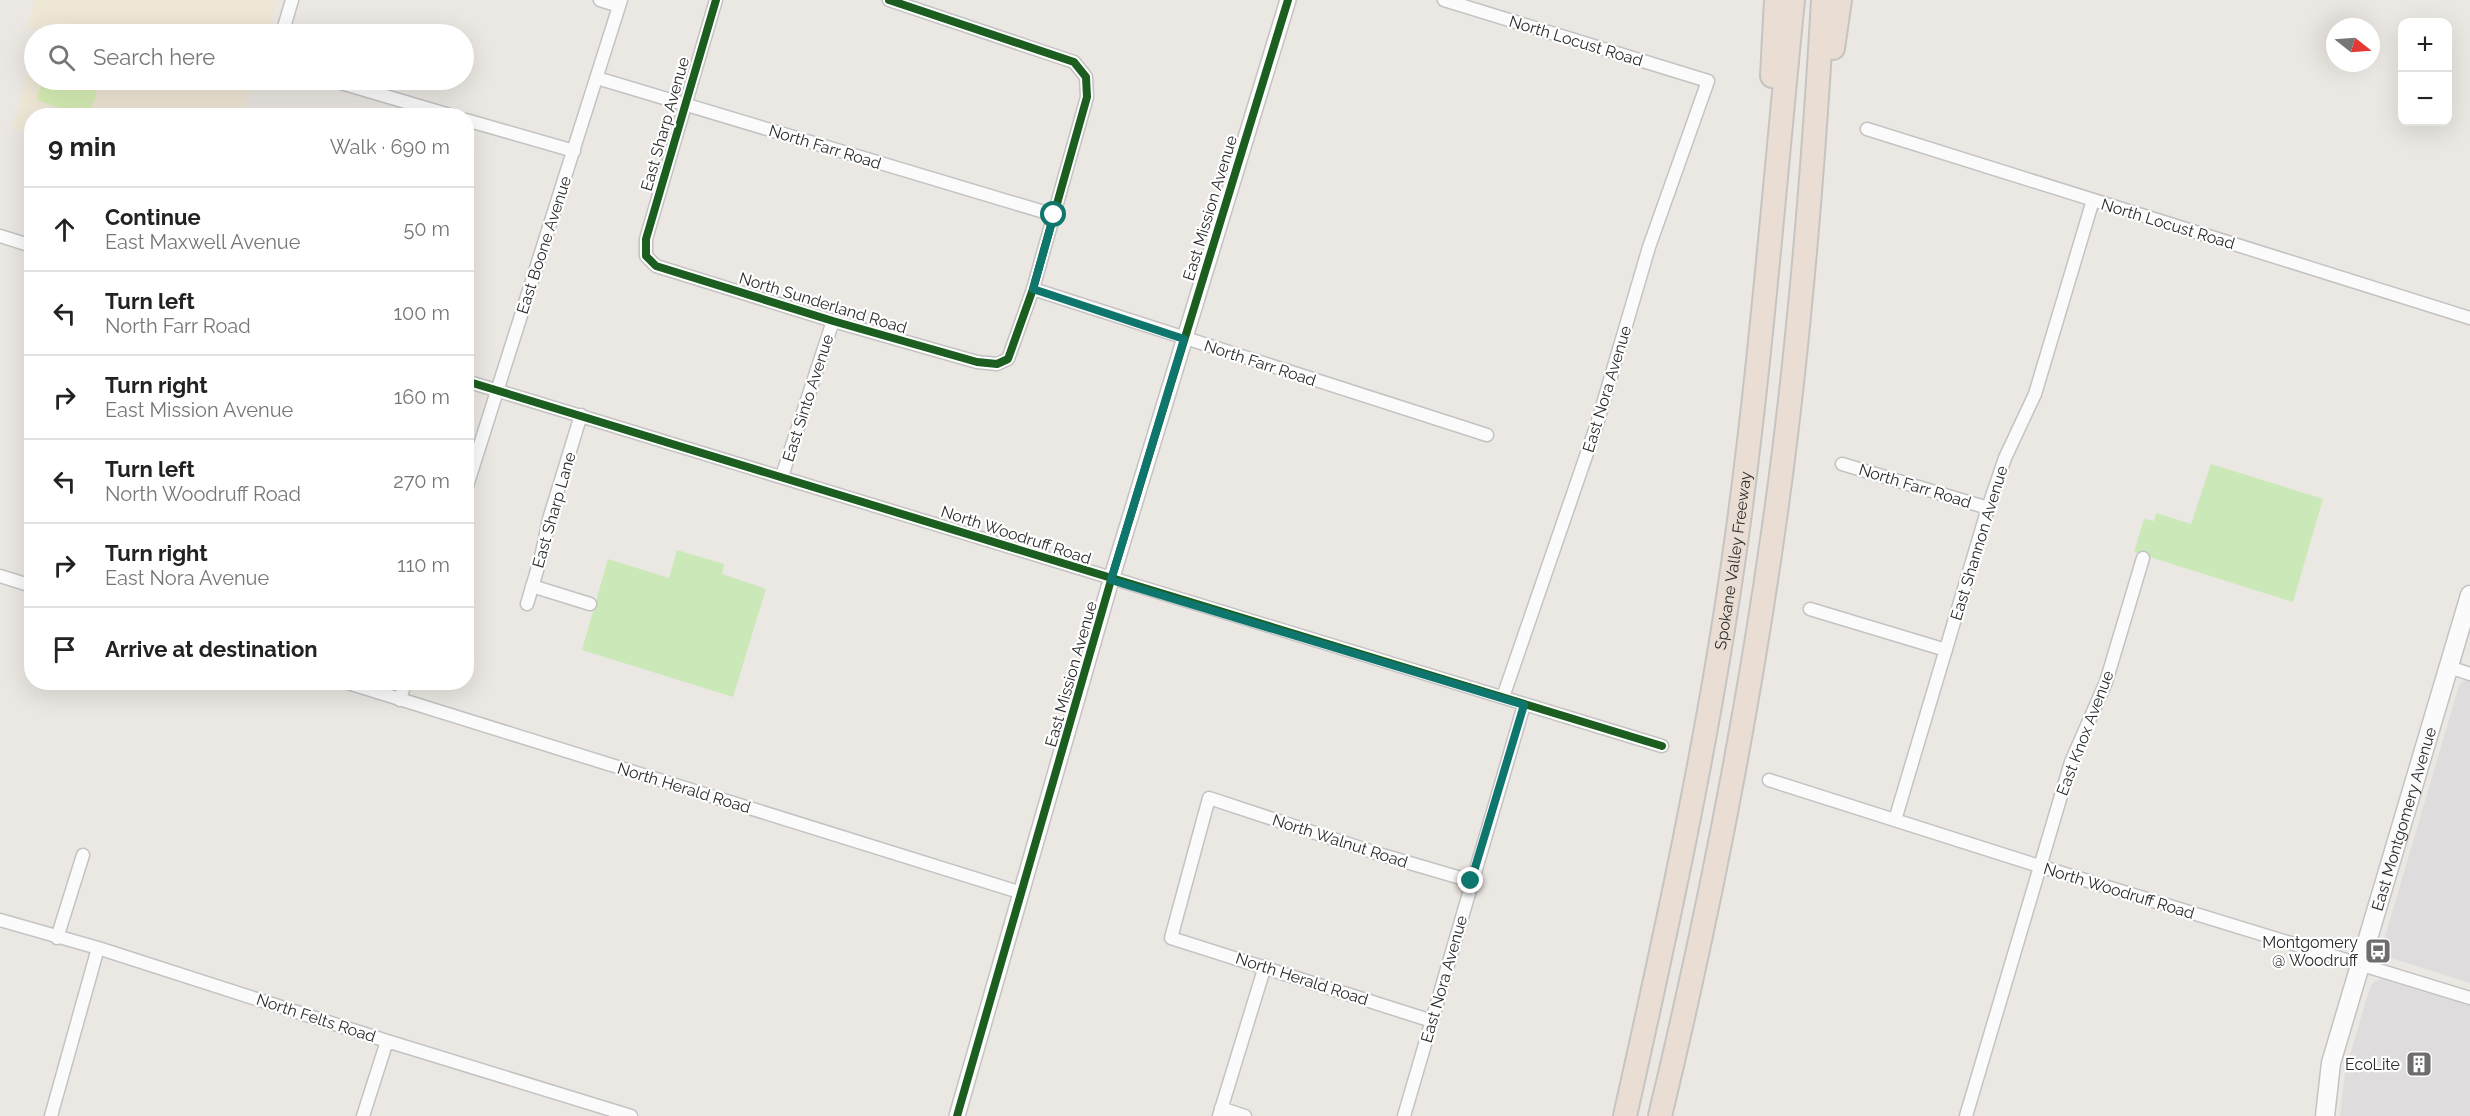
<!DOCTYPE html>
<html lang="en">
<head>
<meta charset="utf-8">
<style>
	:root { --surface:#fff; --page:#f6f6f6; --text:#222; --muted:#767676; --line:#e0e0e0 }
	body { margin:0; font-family:Raleway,sans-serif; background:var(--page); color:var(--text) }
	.controls { position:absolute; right:18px; top:18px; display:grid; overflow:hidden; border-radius:12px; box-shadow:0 6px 24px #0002 }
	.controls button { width:54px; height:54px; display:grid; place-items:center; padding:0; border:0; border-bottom:2px solid var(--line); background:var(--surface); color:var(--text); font:30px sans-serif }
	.compass { position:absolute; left:2326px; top:18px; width:54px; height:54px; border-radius:50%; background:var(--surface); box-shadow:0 6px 24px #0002; rotate:107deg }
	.stop { position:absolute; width:18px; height:18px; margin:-14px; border:4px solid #0f766e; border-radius:50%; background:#fff }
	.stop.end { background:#0f766e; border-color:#fff; box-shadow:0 2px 6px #0008 }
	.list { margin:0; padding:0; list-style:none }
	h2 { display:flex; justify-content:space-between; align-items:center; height:78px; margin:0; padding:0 24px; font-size:26px }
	h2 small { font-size:20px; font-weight:400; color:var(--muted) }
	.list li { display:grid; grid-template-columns:39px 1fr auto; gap:18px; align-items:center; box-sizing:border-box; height:84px; padding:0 24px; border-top:2px solid var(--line) }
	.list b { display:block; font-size:22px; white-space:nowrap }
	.list p { margin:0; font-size:20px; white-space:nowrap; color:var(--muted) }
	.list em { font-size:20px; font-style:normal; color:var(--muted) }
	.icon { flex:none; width:33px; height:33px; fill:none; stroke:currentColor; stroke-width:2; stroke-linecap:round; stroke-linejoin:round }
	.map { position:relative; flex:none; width:2470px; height:1116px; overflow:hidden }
	.search { position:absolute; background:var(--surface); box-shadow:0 6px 24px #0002; left:24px; top:24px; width:450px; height:66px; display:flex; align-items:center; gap:15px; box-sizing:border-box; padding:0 21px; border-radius:33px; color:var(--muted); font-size:22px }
	.panel { position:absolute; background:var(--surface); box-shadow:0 6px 24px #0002; left:24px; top:108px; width:450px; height:582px; border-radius:24px }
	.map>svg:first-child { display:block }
	.industrial { fill:#dfdcde }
	.education { fill:#efe7d6 }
	.green { fill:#cbe9b8 }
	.pitch { fill:#d7eeb5 }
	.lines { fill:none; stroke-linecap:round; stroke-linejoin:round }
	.minor-casing { stroke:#c4c3c3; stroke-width:15 }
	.tertiary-casing { stroke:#c4c3c3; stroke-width:18 }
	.secondary-casing { stroke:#c4c3c3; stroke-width:21 }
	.motorway-casing { stroke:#c6c4c2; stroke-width:26 }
	.minor { stroke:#fcfbfb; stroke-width:12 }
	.tertiary { stroke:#fcfbfb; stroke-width:15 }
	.secondary { stroke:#fcfbfb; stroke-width:18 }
	.motorway { stroke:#eaded4; stroke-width:22 }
	.cycleway-casing { stroke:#fff; stroke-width:11 }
	.cycleway { stroke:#1b5e20; stroke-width:8 }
	.route { stroke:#0f766e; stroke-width:8 }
	.labels { text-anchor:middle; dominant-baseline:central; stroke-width:4.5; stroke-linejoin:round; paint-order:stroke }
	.street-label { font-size:16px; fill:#2c2c2c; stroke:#fff }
	.poi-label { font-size:16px; fill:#2c2c2c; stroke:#fff; text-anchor:end }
</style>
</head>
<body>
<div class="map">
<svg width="2470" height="1116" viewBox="0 0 2470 1116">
	<rect width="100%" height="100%" fill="#ebe7e2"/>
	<!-- industrial -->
	<path class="industrial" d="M 2470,678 L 2470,983 L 2388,957 L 2383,955 L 2381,950 L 2459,686 L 2463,681 Z
		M 2381,979 L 2470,1006 L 2470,1116 L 2340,1116 L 2345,1072 L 2370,987 L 2374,982 Z"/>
	<!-- education -->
	<path class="education" d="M 35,0 L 277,0 L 267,34 L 40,34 L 41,30 L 27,26 Z
		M 34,54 L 34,80 L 253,80 L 243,115 L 32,116 L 31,132 L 12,129 Z"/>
	<!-- green -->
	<path class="green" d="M 2211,464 L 2323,499 L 2293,602 L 2134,552 L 2144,519 L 2154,521 L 2156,513 L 2191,524 Z
		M 677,550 L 724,564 L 722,574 L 766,589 L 733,697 L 582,650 L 608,559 L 669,578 Z"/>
	<!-- pitch -->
	<path class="pitch" d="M 43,80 L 97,80 L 95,100 L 85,116 L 39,101 L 37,97 Z"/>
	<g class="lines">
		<defs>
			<path id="minor" d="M 600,0 L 619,6
				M 716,0 L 646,239 L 646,256 L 656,266 L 833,321 L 977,362 L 997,364 L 1008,359 L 1033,289 L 1087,97 L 1086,77 L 1074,62 L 889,0
				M 1444,0 L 1708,81 L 1649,247 L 1597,424 L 1503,697
				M 282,34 L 292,0
				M 597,78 L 1054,215
				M 331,80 L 453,116
				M 466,120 L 574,151
				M 1867,129 L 2470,318
				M 0,236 L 32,246
				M 1033,289 L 1487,435
				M 466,381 L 1662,746
				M 1842,464 L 1988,508
				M 782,476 L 833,321
				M 466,489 L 621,0
				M 0,576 L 32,586
				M 532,586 L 590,604
				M 527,604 L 541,557 L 549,519 L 581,415
				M 1810,609 L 1946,650
				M 2449,667 L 2470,674
				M 345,682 L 1022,893
				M 400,700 L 405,682
				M 1769,780 L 2039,866 L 2470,998
				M 1895,820 L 1988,508 L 2005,458 L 2035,394 L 2093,200
				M 0,920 L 98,948 L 387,1041 L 631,1116
				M 57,938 L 83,855
				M 1432,1021 L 1171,938 L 1209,798 L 1379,854 L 1471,881
				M 1221,1108 L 1245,1116
				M 51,1116 L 98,948
				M 363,1116 L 387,1041
				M 1219,1116 L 1265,966
				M 1404,1116 L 1524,705
				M 1966,1116 L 2071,762 L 2106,682 L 2143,558"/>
			<path id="tertiary" d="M 957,1116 L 1111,580 L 1288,0"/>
			<g id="secondary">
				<path id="s1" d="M 2325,1116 L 2331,1063 L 2470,595"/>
			</g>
			<g id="motorway">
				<path d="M 1833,48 L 1840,0"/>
				<path d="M 1772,76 L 1776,0"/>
				<path id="s2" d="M 1625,1116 C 1666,933 1706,750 1733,564 C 1760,377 1774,188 1793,0"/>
				<path d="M 1660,1116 C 1707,921 1746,724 1774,526 C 1799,351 1813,176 1823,0"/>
			</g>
		</defs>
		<!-- minor casing -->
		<use href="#minor" class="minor-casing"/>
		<!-- tertiary casing -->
		<use href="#tertiary" class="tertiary-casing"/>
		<!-- secondary casing -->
		<use href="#secondary" class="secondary-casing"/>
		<!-- motorway casing -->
		<use href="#motorway" class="motorway-casing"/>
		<!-- minor -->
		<use href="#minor" class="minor"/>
		<!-- tertiary -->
		<use href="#tertiary" class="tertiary"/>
		<!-- secondary -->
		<use href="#secondary" class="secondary"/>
		<!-- motorway -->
		<use href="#motorway" class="motorway"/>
		<defs>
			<path id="cycleway" d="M 716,0 L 646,239 L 646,256 L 656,266 L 833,321 L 977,362 L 997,364 L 1008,359 L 1033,289 L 1087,97 L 1086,77 L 1074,62 L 889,0
				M 466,381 L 1662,746
				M 957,1116 L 1111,580 L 1288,0"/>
		</defs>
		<!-- cycleway casing -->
		<use href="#cycleway" class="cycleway-casing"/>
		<!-- cycleway -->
		<use href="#cycleway" class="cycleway"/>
	</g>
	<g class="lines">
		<!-- route -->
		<path class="route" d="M 1054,215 L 1033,289 L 1184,339 L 1111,580 L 1524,705 L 1471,881"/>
	</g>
	<!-- icons -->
	<defs>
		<symbol id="bus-square" viewBox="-11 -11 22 22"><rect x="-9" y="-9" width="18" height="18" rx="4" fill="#6f6d6c" stroke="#fff"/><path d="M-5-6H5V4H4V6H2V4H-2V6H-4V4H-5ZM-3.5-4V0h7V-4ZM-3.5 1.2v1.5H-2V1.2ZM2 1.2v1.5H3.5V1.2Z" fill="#fff"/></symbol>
		<symbol id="building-square" viewBox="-11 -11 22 22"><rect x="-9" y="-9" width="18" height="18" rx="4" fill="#6f6d6c" stroke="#fff"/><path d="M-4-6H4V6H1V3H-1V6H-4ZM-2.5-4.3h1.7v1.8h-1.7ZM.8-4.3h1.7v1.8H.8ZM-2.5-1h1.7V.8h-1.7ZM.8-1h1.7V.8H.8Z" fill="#fff"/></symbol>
	</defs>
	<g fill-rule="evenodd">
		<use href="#bus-square" x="2363" y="936" width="30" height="30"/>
		<use href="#building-square" x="2404" y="1049" width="30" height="30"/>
	</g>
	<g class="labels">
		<!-- street labels -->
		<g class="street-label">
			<text transform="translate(1576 41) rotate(17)">North Locust Road</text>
			<text transform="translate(665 124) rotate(-74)">East Sharp Avenue</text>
			<text transform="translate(825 147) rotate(17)">North Farr Road</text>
			<text transform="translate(1210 208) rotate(-73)">East Mission Avenue</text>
			<text transform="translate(2168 224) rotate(17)">North Locust Road</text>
			<text transform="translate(544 245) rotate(-72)">East Boone Avenue</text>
			<text transform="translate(823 303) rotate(17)">North Sunderland Road</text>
			<text transform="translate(1260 363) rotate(18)">North Farr Road</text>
			<text transform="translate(1607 389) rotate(-73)">East Nora Avenue</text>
			<text transform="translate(808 398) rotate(-72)">East Sinto Avenue</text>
			<text transform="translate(1915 486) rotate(17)">North Farr Road</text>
			<text transform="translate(554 510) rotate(-74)">East Sharp Lane</text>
			<text transform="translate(1016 535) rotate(18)">North Woodruff Road</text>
			<text transform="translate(1979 543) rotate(-73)">East Shannon Avenue</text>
			<text stroke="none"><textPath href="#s2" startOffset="566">Spokane Valley Freeway</textPath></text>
			<text transform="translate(1071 674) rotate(-74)">East Mission Avenue</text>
			<text transform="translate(2085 733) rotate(-69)">East Knox Avenue</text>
			<text transform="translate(684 788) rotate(17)">North Herald Road</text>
			<text stroke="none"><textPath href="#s1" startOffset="308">East Montgomery Avenue</textPath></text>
			<text transform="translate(1340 841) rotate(18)">North Walnut Road</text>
			<text transform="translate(2119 891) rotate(17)">North Woodruff Road</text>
			<text transform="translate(1302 979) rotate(18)">North Herald Road</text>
			<text transform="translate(1444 979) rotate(-74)">East Nora Avenue</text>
			<text transform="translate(316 1018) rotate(18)">North Felts Road</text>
		</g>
		<!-- poi labels -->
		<g class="poi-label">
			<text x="2358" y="942">Montgomery<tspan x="2358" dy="18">@ Woodruff</tspan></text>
			<text x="2400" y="1064">EcoLite</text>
		</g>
	</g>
</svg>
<div class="controls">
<button>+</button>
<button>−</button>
</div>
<svg class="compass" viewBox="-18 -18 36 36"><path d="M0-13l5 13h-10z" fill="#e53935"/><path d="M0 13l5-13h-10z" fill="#767676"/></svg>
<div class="stop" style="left:1054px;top:215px"></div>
<div class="stop end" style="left:1471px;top:881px"></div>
<div class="search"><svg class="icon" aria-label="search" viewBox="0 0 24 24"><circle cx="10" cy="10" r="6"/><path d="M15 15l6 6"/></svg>Search here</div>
<section class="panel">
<h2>9 min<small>Walk · 690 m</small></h2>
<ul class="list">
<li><svg class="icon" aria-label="ahead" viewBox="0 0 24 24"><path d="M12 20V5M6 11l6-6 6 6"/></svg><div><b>Continue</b><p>East Maxwell Avenue</p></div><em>50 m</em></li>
<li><svg class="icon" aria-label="left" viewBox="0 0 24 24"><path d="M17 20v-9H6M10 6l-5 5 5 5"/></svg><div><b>Turn left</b><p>North Farr Road</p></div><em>100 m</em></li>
<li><svg class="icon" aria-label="right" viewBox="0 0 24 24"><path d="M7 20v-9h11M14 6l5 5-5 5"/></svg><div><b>Turn right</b><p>East Mission Avenue</p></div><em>160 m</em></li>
<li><svg class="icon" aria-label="left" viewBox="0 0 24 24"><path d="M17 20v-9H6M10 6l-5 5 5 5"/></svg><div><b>Turn left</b><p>North Woodruff Road</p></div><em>270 m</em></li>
<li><svg class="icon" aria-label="right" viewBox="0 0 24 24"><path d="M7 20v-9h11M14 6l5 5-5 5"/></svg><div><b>Turn right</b><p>East Nora Avenue</p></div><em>110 m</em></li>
<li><svg class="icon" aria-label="arrive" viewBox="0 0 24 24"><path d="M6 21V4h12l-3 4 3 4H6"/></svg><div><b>Arrive at destination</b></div></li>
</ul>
</section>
</div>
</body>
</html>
